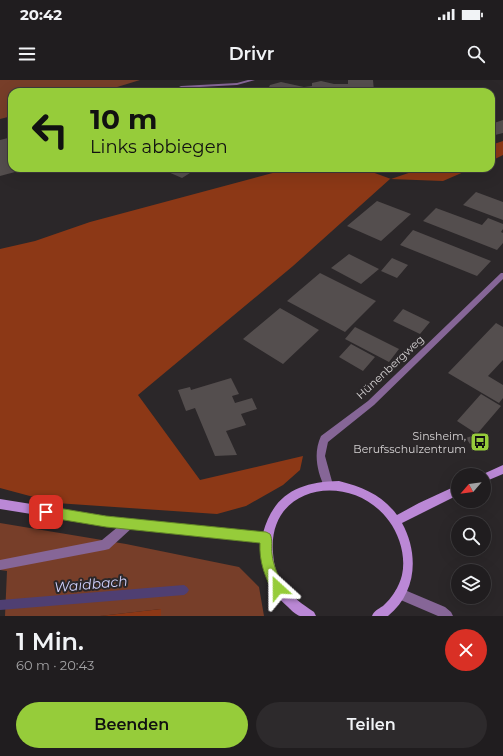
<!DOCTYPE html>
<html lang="de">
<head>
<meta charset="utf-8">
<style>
	body { margin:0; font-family:Montserrat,sans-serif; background:#2d2a2c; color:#f1f3f6; height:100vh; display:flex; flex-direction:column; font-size:15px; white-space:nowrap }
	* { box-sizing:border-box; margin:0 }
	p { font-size:13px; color:#a2a2a4 }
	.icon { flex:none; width:22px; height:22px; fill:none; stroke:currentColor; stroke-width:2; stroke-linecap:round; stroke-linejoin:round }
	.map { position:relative; height:536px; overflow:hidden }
	.panel { display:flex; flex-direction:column; background:#201d1f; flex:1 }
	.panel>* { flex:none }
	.banner { position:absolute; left:8px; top:8px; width:487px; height:84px; border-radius:12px; box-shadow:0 4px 16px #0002,0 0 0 1px #3d3b3d; background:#96cc3a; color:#111; overflow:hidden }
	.needle { width:26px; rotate:242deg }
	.fabs { position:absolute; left:451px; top:388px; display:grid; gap:8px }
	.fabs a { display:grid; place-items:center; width:40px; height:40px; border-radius:50%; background:#201d1f; box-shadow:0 4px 16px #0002,0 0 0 1px #3d3b3d; font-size:20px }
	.pin { position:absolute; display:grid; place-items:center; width:34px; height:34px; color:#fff; margin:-17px; border-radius:8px; box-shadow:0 2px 6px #0006 }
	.me { position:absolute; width:44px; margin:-22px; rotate:336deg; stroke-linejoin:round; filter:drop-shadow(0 0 3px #0008) }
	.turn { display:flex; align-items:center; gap:14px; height:84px; padding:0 16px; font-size:18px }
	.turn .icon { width:52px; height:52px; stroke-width:2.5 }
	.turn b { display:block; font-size:28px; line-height:34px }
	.round { display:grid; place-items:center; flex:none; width:42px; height:42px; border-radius:21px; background:#2d2a2c }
	.headline { display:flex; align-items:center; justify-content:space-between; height:68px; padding:0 16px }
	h1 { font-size:24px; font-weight:600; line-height:30px }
	.action { display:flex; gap:8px; margin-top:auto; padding:8px 16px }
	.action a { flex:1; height:46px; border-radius:24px; background:#96cc3a; color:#111; font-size:16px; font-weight:600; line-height:46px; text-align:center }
	.action a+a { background:#2d2a2c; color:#f1f3f6 }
	.status { display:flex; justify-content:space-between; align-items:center; height:28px; padding:0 20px; background:#201d1f; direction:ltr }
	.status svg { height:11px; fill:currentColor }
	header { display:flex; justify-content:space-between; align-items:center; height:52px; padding:0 16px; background:#201d1f; font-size:18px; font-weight:600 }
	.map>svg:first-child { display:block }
	.green { fill:#773e29 }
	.forest { fill:#8c3816 }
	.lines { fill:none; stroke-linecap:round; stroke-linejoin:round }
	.stream { fill:#4f3f72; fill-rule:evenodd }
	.building { fill:#544e4e }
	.service { fill:#866697; fill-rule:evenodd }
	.minor { fill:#866697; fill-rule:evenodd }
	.secondary { fill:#bb88d6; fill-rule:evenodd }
	.route { fill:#96cc3a; stroke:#628526 }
	.labels { text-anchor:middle; stroke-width:4; stroke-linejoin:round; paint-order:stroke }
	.street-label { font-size:11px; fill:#d5d2d3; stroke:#2b2729 }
	.poi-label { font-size:11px; fill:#d5d2d3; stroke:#2b2729; text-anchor:end }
	.near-water-label { font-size:14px; font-style:italic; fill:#cfd0fc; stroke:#2b2729 }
</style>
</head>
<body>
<div class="status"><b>20:42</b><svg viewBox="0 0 49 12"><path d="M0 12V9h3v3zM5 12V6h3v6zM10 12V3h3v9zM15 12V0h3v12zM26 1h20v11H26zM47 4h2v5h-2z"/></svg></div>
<header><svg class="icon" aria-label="menu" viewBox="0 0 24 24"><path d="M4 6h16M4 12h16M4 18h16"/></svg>Drivr<svg class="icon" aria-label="search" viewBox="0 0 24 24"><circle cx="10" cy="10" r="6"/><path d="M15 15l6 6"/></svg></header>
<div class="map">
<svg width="503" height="536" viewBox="0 0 503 536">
	<rect width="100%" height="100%" fill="#2b2729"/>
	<path class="green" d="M0,0H140L101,12H12V36L0,39Z
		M0,443L126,464L239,487L259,507L264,536H161V529L100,536H5L7,491L0,490Z"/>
	<path class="forest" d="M503,61V75L491,81V65Z
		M291,88H361L391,99L423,88H473L443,101L390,99L293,186L138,315L200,400L303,376L300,390L283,405L246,426L217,434L56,423L0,408V169L35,161L90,142Z
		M161,529V536H100Z"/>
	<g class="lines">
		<path class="stream" d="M184,505L187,507L189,510L187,513L184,515L0,530V520Z"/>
	</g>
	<path class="building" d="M348,0H373L374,11L347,9L346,10L330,12L325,11L272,12L267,11L270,5L281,2L304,7L312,6V3L321,1L334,4H348Z
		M503,40V53L491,56V44Z
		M8,58L12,63V88H30L0,96V60Z
		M159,88H198L182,98Z
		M476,112L503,122V140L463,125Z
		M377,121L411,134L381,161L347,146Z
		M436,128L482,145L488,138L503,144V149L501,152L503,153V163L497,170L423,141Z
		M413,150L491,181L477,196L400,165Z
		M349,174L379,189L361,204L331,188Z
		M392,178L408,185L397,198L381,191Z
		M320,193L376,221L345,252L287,221Z
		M280,228L319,250L283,284L243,259Z
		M403,229L430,242L420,254L393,241Z
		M496,243L503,247V280L488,296L503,305V318L499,323L448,293Z
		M355,247L399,269L389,282L345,259Z
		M351,264L375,277L363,291L339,277Z
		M231,298L239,314L232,316L235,323L252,318L257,329L241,334L246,345L226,351L237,375L215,376L195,328L186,331L178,310L190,307L191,310Z
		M481,314L501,326L477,354L457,341Z
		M481,353L485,358L470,364L466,358Z"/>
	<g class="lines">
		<path class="service" d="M248,0H255L237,5L181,8L179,7L181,6L237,3Z
			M129,439L133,441L134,444L133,447L109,469L105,470L0,490V480L102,460L125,441Z"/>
		<path class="minor" d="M501,193H503V199L374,325L328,362L325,376L333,405L331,408L328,409L325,408C317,392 313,373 321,356L368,321Z
			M400,508L445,527L451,532L453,536H438L396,518L394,514L396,510Z"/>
		<path class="secondary" d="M503,385V394L484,402V395H481Z
			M339,401C363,407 382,415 397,435L419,423L458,405V415L402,443C419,474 417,512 388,536H372C374,531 378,529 383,526C392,518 399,507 402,495C406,477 400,456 389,441C353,391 267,403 273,473C275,503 290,516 314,532L316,536C311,536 305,536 300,536C296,535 291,530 288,527C267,509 263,489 261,463L106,446L0,429V419L106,436L263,453C274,413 300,402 339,401Z"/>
	</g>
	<path class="route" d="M46,426L106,436L266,452L270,454C273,460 271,467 272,474C273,486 279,497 284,508L282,513L278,514L273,513C265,496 259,482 260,463L106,447L46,437L41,435L40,432L41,428Z"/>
	<defs>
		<g id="bus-square" transform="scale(1)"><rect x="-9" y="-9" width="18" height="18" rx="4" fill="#96cc3a" stroke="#2b2729"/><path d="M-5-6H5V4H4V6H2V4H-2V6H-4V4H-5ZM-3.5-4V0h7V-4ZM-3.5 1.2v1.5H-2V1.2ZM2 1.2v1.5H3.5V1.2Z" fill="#111"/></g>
	</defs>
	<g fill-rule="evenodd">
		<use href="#bus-square" x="480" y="362"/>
	</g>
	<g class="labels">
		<g class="street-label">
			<text transform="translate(390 287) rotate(-43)" y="4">Hünenbergweg</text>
		</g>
		<g class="poi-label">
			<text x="466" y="360">Sinsheim,<tspan x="466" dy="13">Berufsschulzentrum</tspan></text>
		</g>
		<g class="near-water-label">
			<text transform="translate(91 504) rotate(-5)" y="5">Waidbach</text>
		</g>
	</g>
</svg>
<div class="fabs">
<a><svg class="needle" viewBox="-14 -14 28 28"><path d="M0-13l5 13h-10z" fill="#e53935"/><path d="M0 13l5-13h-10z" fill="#a2a2a4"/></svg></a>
<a><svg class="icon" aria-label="search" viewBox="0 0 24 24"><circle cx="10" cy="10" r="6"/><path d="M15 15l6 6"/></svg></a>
<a><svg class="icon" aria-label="layers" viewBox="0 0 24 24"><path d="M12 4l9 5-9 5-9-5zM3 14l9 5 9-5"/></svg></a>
</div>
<div class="pin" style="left:46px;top:432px;background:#d93025"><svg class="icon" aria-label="arrive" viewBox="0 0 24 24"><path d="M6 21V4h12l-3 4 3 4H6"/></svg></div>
<svg class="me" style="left:278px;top:508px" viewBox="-20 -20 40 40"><path d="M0-17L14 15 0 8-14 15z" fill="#96cc3a" stroke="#fff" stroke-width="4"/></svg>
<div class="banner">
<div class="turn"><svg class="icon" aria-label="left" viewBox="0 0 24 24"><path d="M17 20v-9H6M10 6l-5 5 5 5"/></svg><div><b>10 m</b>Links abbiegen</div></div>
</div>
</div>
<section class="panel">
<div class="headline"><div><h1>1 Min.</h1><p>60 m · 20:43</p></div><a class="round" style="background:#d93025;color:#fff"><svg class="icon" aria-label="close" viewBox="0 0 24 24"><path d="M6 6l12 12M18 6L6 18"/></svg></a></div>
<div class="action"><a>Beenden</a><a>Teilen</a></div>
</section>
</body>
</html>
